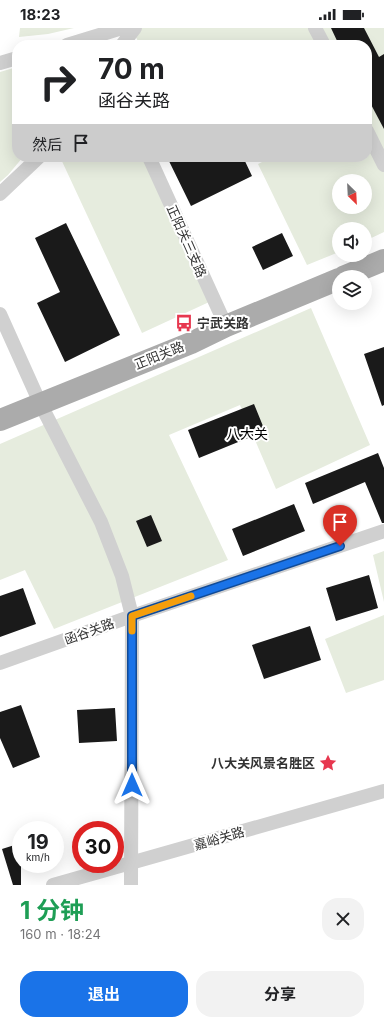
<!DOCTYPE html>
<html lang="zh">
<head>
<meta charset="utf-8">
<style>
	body { margin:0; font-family:Inter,"Noto Sans SC",sans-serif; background:#f2f2f2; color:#202124; height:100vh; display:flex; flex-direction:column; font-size:15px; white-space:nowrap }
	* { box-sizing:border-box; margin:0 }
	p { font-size:13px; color:#757577 }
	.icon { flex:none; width:22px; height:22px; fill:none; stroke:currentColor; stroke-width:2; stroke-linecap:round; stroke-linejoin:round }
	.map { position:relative; height:857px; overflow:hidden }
	.panel { display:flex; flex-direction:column; background:#fff; flex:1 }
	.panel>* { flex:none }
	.banner { position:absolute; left:12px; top:12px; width:360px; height:122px; border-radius:16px; box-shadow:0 4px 16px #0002; background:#fff; color:#202124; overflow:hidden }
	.needle { width:26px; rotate:156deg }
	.buttons { position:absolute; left:332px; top:146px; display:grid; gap:8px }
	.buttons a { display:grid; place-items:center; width:40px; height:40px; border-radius:50%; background:#fff; box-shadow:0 4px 16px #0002; font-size:20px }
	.speed { position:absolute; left:12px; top:793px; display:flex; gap:8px; font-size:20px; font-weight:700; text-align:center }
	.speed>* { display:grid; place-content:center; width:52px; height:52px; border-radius:50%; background:#fff; box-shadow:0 4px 16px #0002; line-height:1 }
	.speed small { font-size:10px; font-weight:400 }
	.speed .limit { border:6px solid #d22; background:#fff; color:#111 }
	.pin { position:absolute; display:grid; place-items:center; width:34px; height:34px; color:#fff; margin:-41px -17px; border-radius:50% 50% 50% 0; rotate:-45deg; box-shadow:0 0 4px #0007 }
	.pin .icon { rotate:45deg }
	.me { position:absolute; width:44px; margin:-22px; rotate:0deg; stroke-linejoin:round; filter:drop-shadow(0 0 3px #0008) }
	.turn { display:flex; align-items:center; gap:14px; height:84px; padding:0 20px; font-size:18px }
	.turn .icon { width:52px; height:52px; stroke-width:2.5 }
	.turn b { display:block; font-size:28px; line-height:34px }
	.then { display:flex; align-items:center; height:38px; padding:0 20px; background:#0003; gap:8px; font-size:15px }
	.round { display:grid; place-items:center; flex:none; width:42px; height:42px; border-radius:16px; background:#f2f2f2 }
	.overview { display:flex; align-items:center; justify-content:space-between; height:68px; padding:0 20px }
	h1 { font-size:24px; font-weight:700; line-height:30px; color:#1e9e55 }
	.cta { display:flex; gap:8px; margin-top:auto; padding:8px 20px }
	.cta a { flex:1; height:46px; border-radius:16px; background:#1a73e8; color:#fff; font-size:16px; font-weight:700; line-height:46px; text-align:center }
	.cta a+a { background:#f2f2f2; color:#202124 }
	.status { display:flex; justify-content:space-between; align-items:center; height:28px; padding:0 20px; background:#fff; direction:ltr }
	.status svg { height:11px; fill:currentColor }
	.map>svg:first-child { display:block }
	.green { fill:#e6ecde; fill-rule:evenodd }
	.building { fill:#1a1a1a }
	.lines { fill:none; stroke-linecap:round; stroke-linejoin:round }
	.street { stroke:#d0d0d0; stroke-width:14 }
	.primary { stroke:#ababab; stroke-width:22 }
	.route-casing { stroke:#114b97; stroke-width:10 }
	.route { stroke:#1a73e8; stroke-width:7 }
	.slow { stroke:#f59e0b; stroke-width:7 }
	.labels { text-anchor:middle; stroke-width:4; stroke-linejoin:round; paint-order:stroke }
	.street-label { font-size:13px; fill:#333; stroke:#fff }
	.poi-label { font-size:13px; font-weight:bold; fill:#333; stroke:#fff; text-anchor:start }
	.neighbourhood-label { font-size:14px; fill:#000; stroke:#fff }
</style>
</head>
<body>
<div class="status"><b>18:23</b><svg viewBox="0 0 49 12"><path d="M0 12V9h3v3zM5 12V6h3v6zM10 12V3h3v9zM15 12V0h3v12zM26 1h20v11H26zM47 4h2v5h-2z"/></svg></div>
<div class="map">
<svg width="384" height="857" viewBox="0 0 384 857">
	<rect width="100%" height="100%" fill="#fff"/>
	<path class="green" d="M20,0H74L48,6L19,9Z
		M131,0H384V204L365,213V201H339V224L307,237L258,136L272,129H367V17H140ZM339,153H365V179H339Z
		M17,39V129H23L8,147L0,154V44Z
		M60,129H152L220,269L142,305Z
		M311,280L370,417L276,461L240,377L169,407L228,532L54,601L25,542L0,552V416Z
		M384,523V574L373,527Z
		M384,587V652L346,665L325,611Z"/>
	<path class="building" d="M331,0H364L379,29L384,26V101L367,69V17H339Z
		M167,129H243L252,148L191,178Z
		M66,195L120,307L65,334L37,275L60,264L35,210Z
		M282,205L293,228L263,242L252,219Z
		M384,319V377L382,378L364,326Z
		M254,376L265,403L199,430L188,402Z
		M378,425L384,440V495H382L365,454L313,476L305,455Z
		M294,476L305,503L243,528L232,501Z
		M151,487L162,513L147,519L136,493Z
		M369,547L378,580L336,593L326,560Z
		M23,560L36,596L0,609V568Z
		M310,598L321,632L264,651L252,617Z
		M21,677L40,729L13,740L0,710V684Z
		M115,680L117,713L79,715L77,682Z
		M21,815V857H13L2,821Z"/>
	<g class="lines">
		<path class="street" d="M315,0L324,17
			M67,17L122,0
			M122,17L135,0
			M0,35L17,30
			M367,103L384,137
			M149,129L226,298
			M0,166L39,129
			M0,286L40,375L101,494L122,548L132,588L131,857
			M0,635L132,588L384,503
			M53,857L384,763"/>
		<path class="primary" d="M343,249L384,232
			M0,392L191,315L226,298L339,251"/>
	</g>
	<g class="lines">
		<g class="route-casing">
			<path id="route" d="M132,757V588L340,518"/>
		</g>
		<use href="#route" class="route"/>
		<path class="slow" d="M132,603V588L191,568"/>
	</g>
	<defs>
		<g id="bus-bare" transform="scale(1.38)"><path d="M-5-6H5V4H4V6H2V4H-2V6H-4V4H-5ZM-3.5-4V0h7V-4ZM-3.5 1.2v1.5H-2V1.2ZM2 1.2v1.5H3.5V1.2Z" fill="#e7374f" stroke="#fff" stroke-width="2.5" paint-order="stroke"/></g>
		<g id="sight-bare" transform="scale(1.38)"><path d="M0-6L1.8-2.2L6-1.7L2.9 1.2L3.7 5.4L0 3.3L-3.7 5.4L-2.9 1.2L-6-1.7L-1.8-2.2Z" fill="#e7374f" stroke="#fff" stroke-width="2.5" paint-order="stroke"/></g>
	</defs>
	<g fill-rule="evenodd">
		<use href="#bus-bare" x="184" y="295"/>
		<use href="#sight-bare" x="328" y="735"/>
	</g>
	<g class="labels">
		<g class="street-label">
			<text transform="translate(187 213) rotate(66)" y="5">正阳关三支路</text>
			<text transform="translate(159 327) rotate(-22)" y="5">正阳关路</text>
			<text transform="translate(89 603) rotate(-20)" y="5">函谷关路</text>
			<text transform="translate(219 810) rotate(-16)" y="5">嘉峪关路</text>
		</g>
		<g class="poi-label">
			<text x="197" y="300">宁武关路</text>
			<text x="315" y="740" text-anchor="end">八大关风景名胜区</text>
		</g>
		<g class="neighbourhood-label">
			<text x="247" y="411">八大关</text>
		</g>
	</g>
</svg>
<div class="buttons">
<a><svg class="needle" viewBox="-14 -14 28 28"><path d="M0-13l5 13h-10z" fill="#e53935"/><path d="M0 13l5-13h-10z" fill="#757577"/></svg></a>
<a><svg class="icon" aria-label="sound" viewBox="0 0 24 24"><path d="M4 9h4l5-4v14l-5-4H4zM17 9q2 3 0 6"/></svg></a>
<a><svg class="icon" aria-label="layers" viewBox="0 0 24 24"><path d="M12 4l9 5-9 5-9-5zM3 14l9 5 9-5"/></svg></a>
</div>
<div class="speed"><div>19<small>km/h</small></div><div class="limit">30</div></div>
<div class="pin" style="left:340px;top:518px;background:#d93025"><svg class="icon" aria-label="arrive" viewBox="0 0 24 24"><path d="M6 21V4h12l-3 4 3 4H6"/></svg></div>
<svg class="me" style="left:132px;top:757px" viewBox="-20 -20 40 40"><path d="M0-17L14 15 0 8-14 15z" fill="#1a73e8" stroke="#fff" stroke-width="4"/></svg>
<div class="banner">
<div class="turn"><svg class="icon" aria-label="right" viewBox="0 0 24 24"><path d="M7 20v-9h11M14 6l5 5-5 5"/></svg><div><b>70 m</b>函谷关路</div></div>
<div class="then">然后<svg class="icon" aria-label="arrive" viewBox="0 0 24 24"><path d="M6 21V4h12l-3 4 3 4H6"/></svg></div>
</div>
</div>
<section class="panel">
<div class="overview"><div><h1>1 分钟</h1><p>160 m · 18:24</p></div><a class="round"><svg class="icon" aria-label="close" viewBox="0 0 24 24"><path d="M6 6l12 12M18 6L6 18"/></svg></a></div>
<div class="cta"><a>退出</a><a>分享</a></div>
</section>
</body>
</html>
